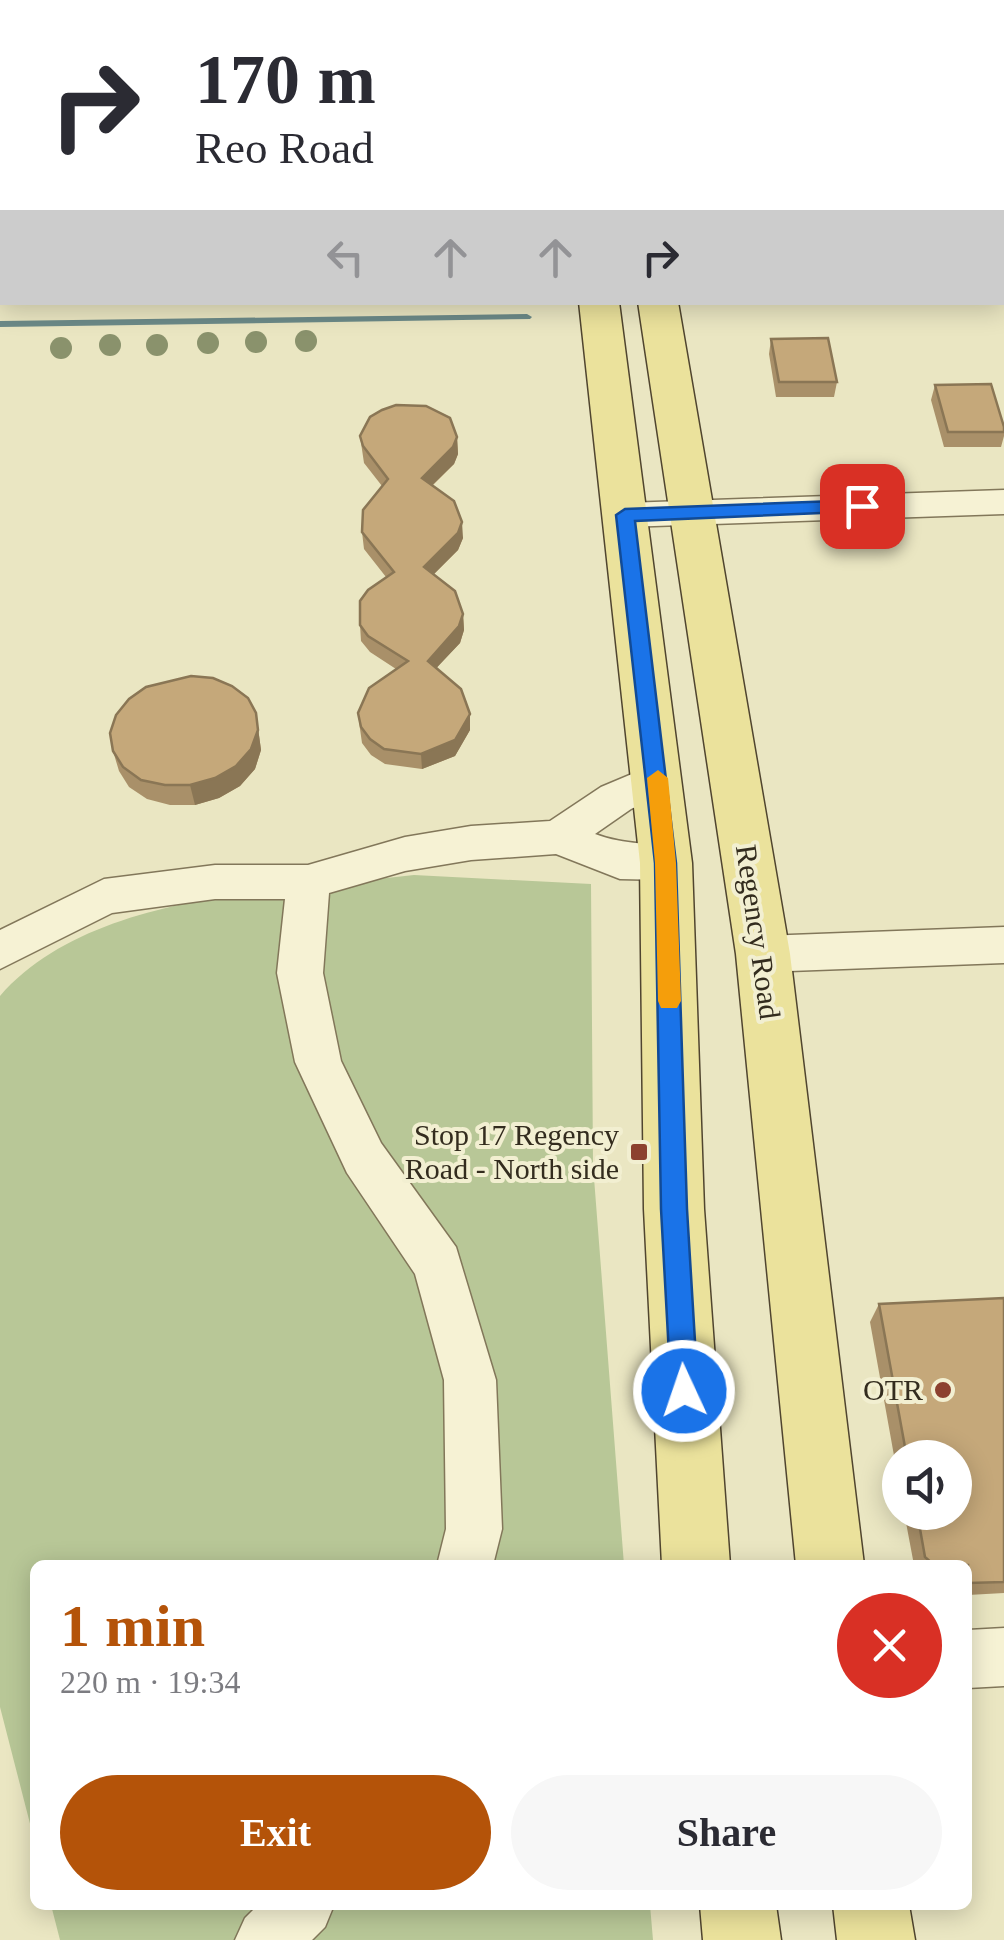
<!DOCTYPE html>
<html lang="en">
<head>
<meta charset="utf-8">
<style>
	body { margin:0; font-family:"Times New Roman",serif; background:#f7f7f7; color:#2b2b33; height:100vh; display:flex; flex-direction:column; font-size:38px; white-space:nowrap }
	* { box-sizing:border-box; margin:0 }
	p { font-size:32px; color:#7c7c81 }
	.icon { flex:none; width:55px; height:55px; fill:none; stroke:currentColor; stroke-width:2; stroke-linecap:round; stroke-linejoin:round }
	.map { position:relative; flex:1; overflow:hidden }
	.details { position:absolute; left:30px; top:1560px; width:942px; height:350px; display:flex; flex-direction:column; background:#fff; border-radius:15px; box-shadow:0 5px 25px #0003 }
	.details>* { flex:none }
	.guide { position:absolute; left:0px; top:0px; width:1005px; height:305px; box-shadow:0 5px 25px #0003; background:#fff; color:#2b2b33; overflow:hidden }
	.buttons { position:absolute; left:882px; top:1440px; display:grid; gap:20px }
	.buttons a { display:grid; place-items:center; width:90px; height:90px; border-radius:50%; background:#fff; box-shadow:0 5px 25px #0003; font-size:50px }
	.pin { position:absolute; display:grid; place-items:center; width:85px; height:85px; color:#fff; margin:-42px; border-radius:20px; box-shadow:0 5px 15px #0006 }
	.me { position:absolute; width:110px; margin:-55px; rotate:357deg; stroke-linejoin:round; filter:drop-shadow(0 0 8px #0008) }
	.turn { display:flex; align-items:center; gap:35px; height:210px; padding:0 30px; font-size:45px }
	.turn .icon { width:130px; height:130px; stroke-width:2.5 }
	.turn b { display:block; font-size:70px; line-height:85px }
	.lanes { display:flex; align-items:center; height:95px; padding:0 30px; background:#0003; justify-content:center; gap:50px; direction:ltr }
	.lanes .off { opacity:.35 }
	.round { display:grid; place-items:center; flex:none; width:105px; height:105px; border-radius:52px; background:#f7f7f7 }
	.overview { display:flex; align-items:center; justify-content:space-between; height:170px; padding:0 30px }
	h1 { font-size:60px; font-weight:600; line-height:75px; color:#b45309 }
	.button { display:flex; gap:20px; margin-top:auto; padding:20px 30px }
	.button a { flex:1; height:115px; border-radius:60px; background:#b45309; color:#fff; font-size:40px; font-weight:600; line-height:115px; text-align:center }
	.button a+a { background:#f7f7f7; color:#2b2b33 }
	.map>svg:first-child { display:block }
	.green { fill:#b8c797 }
	.lines { fill:none; stroke-linecap:round; stroke-linejoin:round }
	.stream { fill:#6c8a88; fill-rule:evenodd }
	.minor-casing { stroke:#82775a; stroke-width:3 }
	.major-casing { stroke:#50452f; stroke-width:3 }
	.minor { fill:#f6f2d4; fill-rule:evenodd }
	.major { fill:#ebe29c; fill-rule:evenodd }
	.tree { fill:#8a926c }
	.wall { fill:#a99069 }
	.shaded-wall { fill:#8a7655 }
	.building { fill:#c5a87a; stroke:#8a7655; stroke-width:2.5 }
	.route { fill:#1a73e8; stroke:#114b97; stroke-width:2.5 }
	.slow { fill:#f59e0b }
	.poi-dot { fill:#8c412f; stroke:#f2efd1; stroke-width:4 }
	.labels { text-anchor:middle; stroke-width:8; stroke-linejoin:round; paint-order:stroke }
	.street-label { font-size:30px; fill:#332c1e; stroke:#f2efd1 }
	.poi-label { font-size:30px; fill:#332c1e; stroke:#f2efd1; text-anchor:end }
</style>
</head>
<body>
<div class="map">
<svg width="1004" height="1940" viewBox="0 0 1004 1940">
	<rect width="100%" height="100%" fill="#eae6c2"/>
	<path class="green" d="M414,875L591,884L593,1165L624,1565H35V1843L0,1707V996C92,891 284,891 414,875Z
		M51,1905H650L653,1940H60Z"/>
	<g class="lines">
		<path class="stream" d="M527,314L532,317L530,319L0,327V321Z"/>
		<g class="minor-casing">
			<path id="minor" d="M901,0H927L928,2H902Z
				M1002,95H1004V113H1002Z
				M1002,185H1004V203H1002Z
				M0,259L2,260V279H0Z
				M1004,490V514L625,527L612,524L607,515L612,506L625,503Z
				M658,763L673,768L679,779L673,790L631,809L595,834C626,846 652,841 681,851L687,863L681,875L666,880L620,879L556,854L471,860L405,871L329,893L323,973L341,1061L381,1143L456,1247L496,1380L502,1529L493,1565H437L446,1529L444,1380L415,1274L347,1173L295,1062L277,973L285,899H215L112,913L0,969V930L104,879L215,865H308L405,837L471,826L550,821L601,787Z
				M1004,927V963L763,972L747,967L741,954L747,941L763,936Z
				M1004,1628V1686L968,1688V1630Z
				M258,1905H334L325,1927L312,1940H235L245,1918Z"/>
		</g>
		<g class="major-casing">
			<path id="major" d="M552,0H584V2H552Z
				M592,0H624V2H592Z
				M579,302H619L692,863L704,1209L730,1565H662L644,1209L640,863Z
				M638,302H678L790,954L864,1565H796L736,954Z
				M700,1905H776L781,1940H703Z
				M833,1905H909L915,1940H837Z"/>
		</g>
		<use href="#minor" class="minor"/>
		<use href="#major" class="major"/>
	</g>
	<g class="tree">
		<circle cx="306" cy="341" r="11"/>
		<circle cx="256" cy="342" r="11"/>
		<circle cx="208" cy="343" r="11"/>
		<circle cx="110" cy="345" r="11"/>
		<circle cx="157" cy="345" r="11"/>
		<circle cx="61" cy="348" r="11"/>
	</g>
	<path class="wall" d="M2,0H304L305,2H2V97H0V6Z
		M638,0H736L737,2H681V0Z
		M771,339L837,382L834,397H776L769,354Z
		M935,385L1004,427V436L1001,447H944L931,400Z
		M360,436L457,437L458,454L454,464L433,485L463,538L458,550L434,574L463,614L464,630L460,643L436,668L470,714V730L455,756L422,769L385,764L371,755L362,743L360,729L358,713L396,669L370,652L361,641L360,625L386,577L364,549L362,532L382,486L364,463Z
		M256,713L261,750L255,769L240,786L219,798L195,805H170L147,799L129,787L119,771L113,751Z
		M1004,1298V1593L968,1595V1565H914L904,1512H955V1458H900V1489L870,1322L879,1304Z"/>
	<path class="shaded-wall" d="M457,437L458,454L454,464L423,494L422,478Z
		M462,522L463,538L458,550L425,583L424,567Z
		M463,614L464,630L460,643L428,677V661Z
		M256,713L261,750L255,769L240,786L219,798L195,805L190,785Z
		M470,714V730L455,756L422,769L421,754Z"/>
	<path class="building" d="M2,0H303V2H2V71H0V6Z
		M685,0H736L737,2H686Z
		M828,338L837,382H779L771,339Z
		M991,384L1004,427V432H948L935,385Z
		M396,405L426,406L450,418L457,437L453,447L422,478L454,501L462,522L458,533L424,567L455,591L463,614L459,626L428,661L461,689L470,714L455,740L421,754L384,749L370,739L361,727L358,713L369,688L408,661L368,636L360,625V601L368,590L394,572L362,532L363,510L388,479L363,446L360,436L370,417L382,410Z
		M191,676L213,678L232,686L248,698L256,713L258,730L251,749L236,766L215,778L190,785H165L141,780L123,767L113,751L110,733L116,715L129,699L146,687Z
		M1004,1298V1582L968,1583V1565H934L925,1557L917,1512H955V1458H907L879,1304Z"/>
	<path class="route" d="M862,500L868,502V511L635,521L676,863L687,1209L698,1391L694,1400L684,1404L675,1400L671,1391L661,1209L655,863L616,515L625,509Z"/>
	<path class="slow" d="M658,770L668,778L676,863L681,1001L677,1008H661L658,1001L655,863L647,778Z"/>
	<g class="poi-dot">
		<rect x="629" y="1142" width="20" height="20" rx="5"/>
		<circle cx="943" cy="1390" r="10"/>
	</g>
	<g class="labels">
		<g class="street-label">
			<text transform="translate(758 932) rotate(82)" y="10">Regency Road</text>
		</g>
		<g class="poi-label">
			<text x="619" y="1145">Stop 17 Regency<tspan x="619" dy="34">Road - North side</tspan></text>
			<text x="923" y="1400">OTR</text>
		</g>
	</g>
</svg>
<div class="buttons">
<a><svg class="icon" aria-label="sound" viewBox="0 0 24 24"><path d="M4 9h4l5-4v14l-5-4H4zM17 9q2 3 0 6"/></svg></a>
</div>
<div class="pin" style="left:862px;top:506px;background:#d93025"><svg class="icon" aria-label="arrive" viewBox="0 0 24 24"><path d="M6 21V4h12l-3 4 3 4H6"/></svg></div>
<svg class="me" style="left:684px;top:1391px" viewBox="-20 -20 40 40"><circle r="17" fill="#1a73e8" stroke="#fff" stroke-width="3"/><path d="M0-11L8 9 0 5-8 9z" fill="#fff"/></svg>
<div class="guide">
<div class="turn"><svg class="icon" aria-label="right" viewBox="0 0 24 24"><path d="M7 20v-9h11M14 6l5 5-5 5"/></svg><div><b>170 m</b>Reo Road</div></div>
<div class="lanes"><svg class="icon off" aria-label="left" viewBox="0 0 24 24"><path d="M17 20v-9H6M10 6l-5 5 5 5"/></svg><svg class="icon off" aria-label="ahead" viewBox="0 0 24 24"><path d="M12 20V5M6 11l6-6 6 6"/></svg><svg class="icon off" aria-label="ahead" viewBox="0 0 24 24"><path d="M12 20V5M6 11l6-6 6 6"/></svg><svg class="icon" aria-label="right" viewBox="0 0 24 24"><path d="M7 20v-9h11M14 6l5 5-5 5"/></svg></div>
</div>
<section class="details">
<div class="overview"><div><h1>1 min</h1><p>220 m · 19:34</p></div><a class="round" style="background:#d93025;color:#fff"><svg class="icon" aria-label="close" viewBox="0 0 24 24"><path d="M6 6l12 12M18 6L6 18"/></svg></a></div>
<div class="button"><a>Exit</a><a>Share</a></div>
</section>
</div>
</body>
</html>
